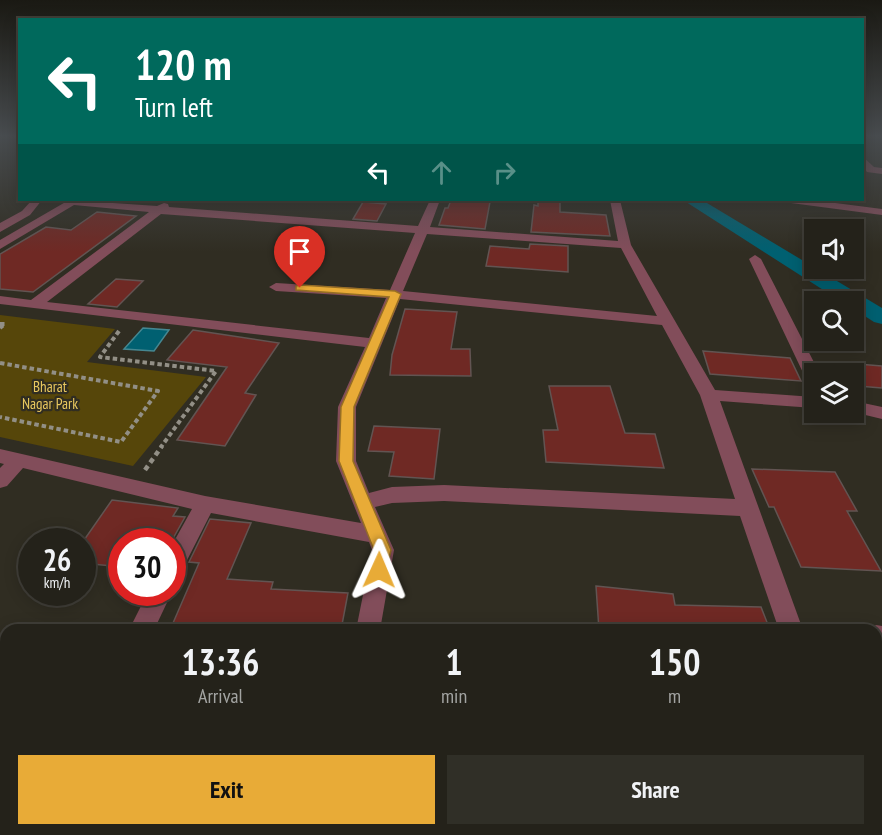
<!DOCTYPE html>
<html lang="en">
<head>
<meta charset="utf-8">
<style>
	body { margin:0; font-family:"PT Sans Narrow",sans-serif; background:#302f27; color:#f1f3f6; height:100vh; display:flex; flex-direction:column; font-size:22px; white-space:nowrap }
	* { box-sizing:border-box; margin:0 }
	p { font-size:20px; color:#a3a4a2 }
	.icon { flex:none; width:33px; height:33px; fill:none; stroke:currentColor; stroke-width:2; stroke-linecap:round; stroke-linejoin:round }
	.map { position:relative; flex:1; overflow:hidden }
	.panel { position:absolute; left:0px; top:624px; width:882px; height:212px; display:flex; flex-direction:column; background:#24221a; border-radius:18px 18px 0 0; box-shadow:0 3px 15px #0003,0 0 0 2px #413f39 }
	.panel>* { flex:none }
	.hud { position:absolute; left:18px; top:18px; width:846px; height:183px; border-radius:0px; box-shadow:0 3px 15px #0003,0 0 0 2px #413f39; background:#00695c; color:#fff; overflow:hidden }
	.fabs { position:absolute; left:804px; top:219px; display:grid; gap:12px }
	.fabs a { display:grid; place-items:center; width:60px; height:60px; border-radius:0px; background:#24221a; box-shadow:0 3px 15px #0003,0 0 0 2px #413f39; font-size:30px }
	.speed { position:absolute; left:18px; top:528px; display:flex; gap:12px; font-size:30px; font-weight:700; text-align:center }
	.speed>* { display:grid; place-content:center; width:78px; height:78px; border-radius:50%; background:#24221a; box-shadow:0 3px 15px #0003,0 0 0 2px #413f39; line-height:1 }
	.speed small { font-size:15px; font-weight:400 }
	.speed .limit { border:9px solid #d22; background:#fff; color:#111 }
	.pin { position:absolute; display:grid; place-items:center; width:51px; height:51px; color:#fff; margin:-62px -26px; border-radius:50% 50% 50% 0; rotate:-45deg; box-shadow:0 0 6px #0007 }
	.pin .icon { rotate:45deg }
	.me { position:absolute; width:66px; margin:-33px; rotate:1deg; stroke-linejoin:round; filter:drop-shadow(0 0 4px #0008) }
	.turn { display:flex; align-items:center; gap:21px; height:126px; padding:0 18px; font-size:27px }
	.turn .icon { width:78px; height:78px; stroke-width:2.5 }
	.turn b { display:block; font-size:42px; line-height:51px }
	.lanes { display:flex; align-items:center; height:57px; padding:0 18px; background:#0003; justify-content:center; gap:30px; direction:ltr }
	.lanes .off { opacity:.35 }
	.eta { display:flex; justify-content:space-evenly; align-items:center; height:102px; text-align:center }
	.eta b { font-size:36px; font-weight:600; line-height:42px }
	.button { display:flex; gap:12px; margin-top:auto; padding:12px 18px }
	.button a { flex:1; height:69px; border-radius:0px; background:#e8ab37; color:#111; font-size:24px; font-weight:600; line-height:69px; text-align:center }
	.button a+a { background:#302f27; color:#f1f3f6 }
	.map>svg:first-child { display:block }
	.green { fill:#56460a }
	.water { fill:#006071; stroke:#458791; stroke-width:1.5 }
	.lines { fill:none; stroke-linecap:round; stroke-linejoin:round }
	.canal { fill:#006071; fill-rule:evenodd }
	.building { fill:#6f2924; stroke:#625452; stroke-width:1.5 }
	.path-far1 { stroke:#928f86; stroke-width:4; stroke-dasharray:4.5 3; stroke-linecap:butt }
	.path { stroke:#928f86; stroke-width:4.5; stroke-dasharray:5 4; stroke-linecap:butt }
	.street { fill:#824d5a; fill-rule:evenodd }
	.route { fill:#e8ab37; stroke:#976f24; stroke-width:1.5 }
	.labels { text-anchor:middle; stroke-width:4.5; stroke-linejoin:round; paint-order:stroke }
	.park-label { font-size:15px; fill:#e9c85e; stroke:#302d22 }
</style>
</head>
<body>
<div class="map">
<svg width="882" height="835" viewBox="0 0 882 835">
	<rect width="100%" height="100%" fill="#302d22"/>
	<path class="green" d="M0,315L115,329L87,362L206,377L133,466L0,437Z"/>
	<path class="water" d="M143,328L169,330L154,351L124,349Z"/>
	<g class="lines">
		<path class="canal" d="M683,200H702L882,308V324L874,322L854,309V302H842Z"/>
	</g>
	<path class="building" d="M451,200L490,202L485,229L439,225L445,208H448Z
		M538,200H560V212L606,215L610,236L531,232L534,205L538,206Z
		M363,202L386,204L377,221L353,219Z
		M97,212L136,216L33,292L0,289V254L46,227L71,230Z
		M530,244L568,246V272L486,266L490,246L529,249Z
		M116,279L143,281L117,307L88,304Z
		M405,309L457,312L451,349H470L471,376L390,375L392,355Z
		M193,330L279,343L245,393L256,395L225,446L177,440L227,367L167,360Z
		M703,351L790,358L801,381L710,374Z
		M845,363L882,366V388L858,386Z
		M549,386H610L625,433L655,434L664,468L546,462L543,430H558Z
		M374,426L440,429L434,479L389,476L394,452L368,451Z
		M752,469L835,472L857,511H847L881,571L801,567L774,507H769Z
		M112,500L178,508L173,516L185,517L171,542H122V567L82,563V543Z
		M210,519L251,523L227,579L273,582L271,589L348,593L341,630H170L199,563L189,562Z
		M596,586L673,594L675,605L761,607L770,630H599Z"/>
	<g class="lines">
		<path class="path-far1" d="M0,324H5L0,328
			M119,331L100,357L216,371L161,447
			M0,363L158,391L121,442L0,417"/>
		<path class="path" d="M145,470L162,446"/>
		<path class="street" d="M13,135H20V140Z
			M862,156L874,167L882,168V174L867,172L862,166Z
			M32,200H42L30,215L0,232V223L22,211Z
			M69,200L157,206L164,203L168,204L169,207L418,226L430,200H440L430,227L618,241L610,200H620L631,245L715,390L814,397V408L720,401L803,630H779L740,516L444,501L392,503L375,507L394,550L380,630H356L372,550L369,542L211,513L180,574L172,576V545L192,509L23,468L7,486L0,488V468L4,464L0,463V449L205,496L361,523L336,461L338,407L365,347L0,304V296L31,300L149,212L74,205L0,249V240ZM161,214L415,233L390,290L276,283L269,287L276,291L386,298L369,338L47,302ZM427,234L621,248L657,316L403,291ZM400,299L662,325L700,395L735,499L444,485L392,487L369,493L356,461V407Z
			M786,200H812L882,209V215L791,203Z
			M755,255L761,259L820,374H814V384L808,383L806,379L749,259Z
			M854,401L882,407V419L853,412Z
			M148,592H172L154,630H129Z
			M876,625L882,626V650L876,649V630H867Z
			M876,828L879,835H847L845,830Z
			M22,830H55L53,835H20Z
			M315,830H347L346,835H314Z"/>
	</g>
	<linearGradient id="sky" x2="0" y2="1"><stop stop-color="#1a1913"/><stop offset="0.54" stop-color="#484c4f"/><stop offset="1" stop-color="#484c4f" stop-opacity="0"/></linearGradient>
	<rect width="882" height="252" fill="url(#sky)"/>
	<path class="route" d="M300,285L395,291L401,294L354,407L353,461L391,550L385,575L379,577L373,575L370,570L374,550L339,461L341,407L389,297L296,290V286Z"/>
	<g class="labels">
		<g class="park-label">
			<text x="50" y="392">Bharat<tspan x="50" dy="17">Nagar Park</tspan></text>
		</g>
	</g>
</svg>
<div class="fabs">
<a><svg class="icon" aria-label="sound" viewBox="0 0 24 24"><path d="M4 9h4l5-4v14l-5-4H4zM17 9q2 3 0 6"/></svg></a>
<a><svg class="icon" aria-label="search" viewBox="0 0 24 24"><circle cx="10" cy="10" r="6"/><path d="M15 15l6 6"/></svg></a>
<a><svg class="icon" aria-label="layers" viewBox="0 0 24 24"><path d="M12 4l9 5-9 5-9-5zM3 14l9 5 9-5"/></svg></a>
</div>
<div class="speed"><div>26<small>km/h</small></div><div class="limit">30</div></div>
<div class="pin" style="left:300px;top:288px;background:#d93025"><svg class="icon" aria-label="arrive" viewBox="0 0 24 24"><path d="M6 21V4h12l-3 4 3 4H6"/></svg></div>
<svg class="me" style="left:379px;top:570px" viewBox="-20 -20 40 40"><path d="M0-17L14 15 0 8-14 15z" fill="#e8ab37" stroke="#fff" stroke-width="4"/></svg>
<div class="hud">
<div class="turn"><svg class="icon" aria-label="left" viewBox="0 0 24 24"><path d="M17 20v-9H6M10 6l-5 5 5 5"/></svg><div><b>120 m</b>Turn left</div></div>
<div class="lanes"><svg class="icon" aria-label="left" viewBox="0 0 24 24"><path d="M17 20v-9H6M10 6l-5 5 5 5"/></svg><svg class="icon off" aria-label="ahead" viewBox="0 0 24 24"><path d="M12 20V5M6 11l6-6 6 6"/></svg><svg class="icon off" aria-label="right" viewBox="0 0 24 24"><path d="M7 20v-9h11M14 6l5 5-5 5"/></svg></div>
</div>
<section class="panel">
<div class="eta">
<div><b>13:36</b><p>Arrival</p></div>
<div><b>1</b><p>min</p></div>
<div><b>150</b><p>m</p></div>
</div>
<div class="button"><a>Exit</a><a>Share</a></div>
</section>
</div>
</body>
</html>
